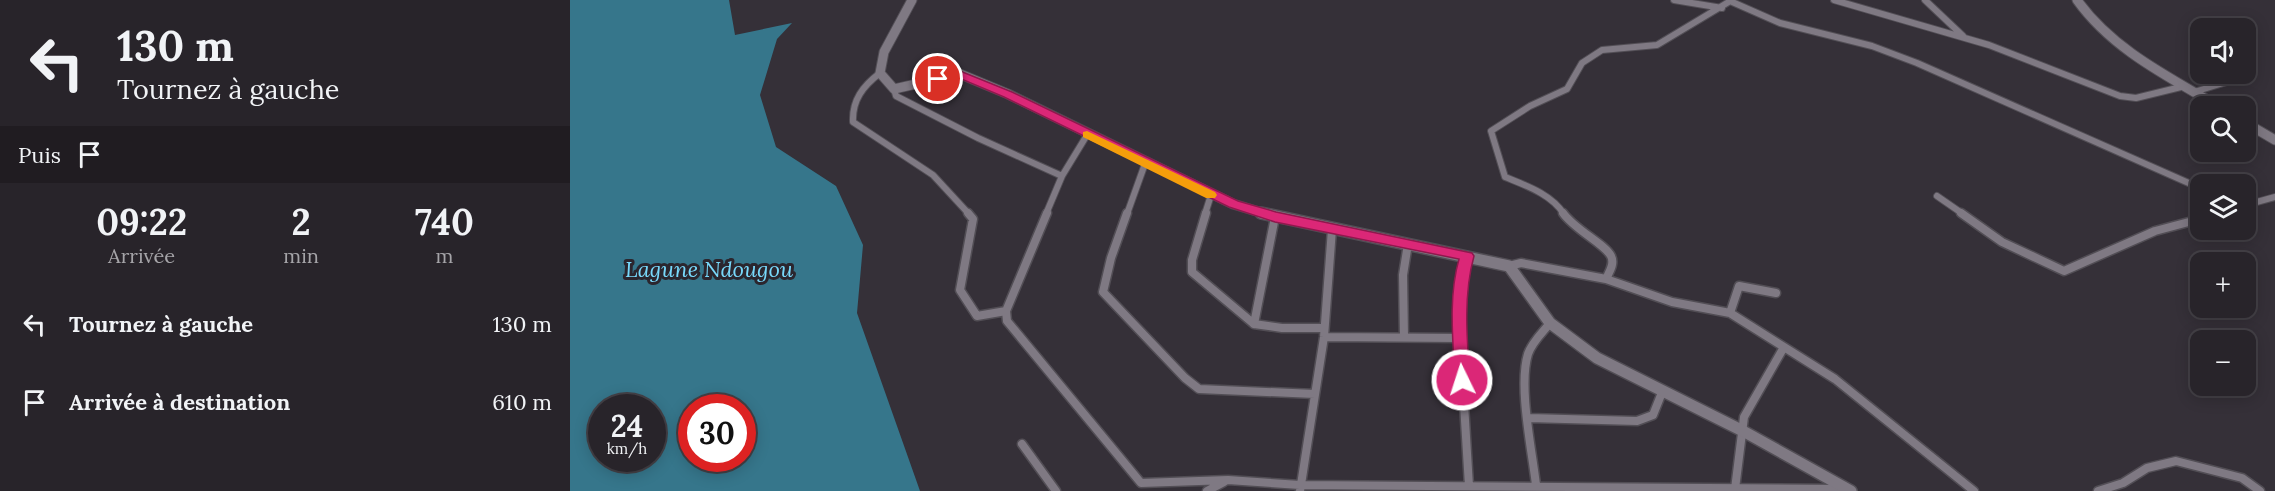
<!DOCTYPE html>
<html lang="fr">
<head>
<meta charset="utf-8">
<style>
	body { margin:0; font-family:Lora,serif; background:#302c32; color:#f1f3f6; height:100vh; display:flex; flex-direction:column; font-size:22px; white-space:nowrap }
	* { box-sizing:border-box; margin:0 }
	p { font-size:20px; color:#a5a4a8 }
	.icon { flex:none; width:33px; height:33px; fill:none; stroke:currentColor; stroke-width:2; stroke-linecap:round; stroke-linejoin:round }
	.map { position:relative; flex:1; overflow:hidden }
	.details { display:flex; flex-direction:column; background:#28242a; width:570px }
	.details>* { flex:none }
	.top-card { background:#28242a; color:#f1f3f6; overflow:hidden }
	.buttons { position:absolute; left:1620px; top:18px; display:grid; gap:12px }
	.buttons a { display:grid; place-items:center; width:66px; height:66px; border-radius:12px; background:#28242a; box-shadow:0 3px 15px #0003,0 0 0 2px #444147; font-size:30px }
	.speed { position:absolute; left:18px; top:394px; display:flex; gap:12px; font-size:30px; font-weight:700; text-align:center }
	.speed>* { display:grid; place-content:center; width:78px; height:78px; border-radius:50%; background:#28242a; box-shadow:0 3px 15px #0003,0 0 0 2px #444147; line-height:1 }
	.speed small { font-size:15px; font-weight:400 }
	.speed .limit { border:9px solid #d22; background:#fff; color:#111 }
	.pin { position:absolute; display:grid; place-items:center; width:51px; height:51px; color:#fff; margin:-26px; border:3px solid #fff; border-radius:50%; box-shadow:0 2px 6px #0007 }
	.me { position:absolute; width:66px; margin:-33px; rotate:356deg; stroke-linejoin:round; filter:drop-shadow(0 0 4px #0008) }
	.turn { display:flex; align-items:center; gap:21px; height:126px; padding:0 18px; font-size:27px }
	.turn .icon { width:78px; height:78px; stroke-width:2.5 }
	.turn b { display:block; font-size:42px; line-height:51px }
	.then { display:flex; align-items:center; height:57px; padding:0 18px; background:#0003; gap:12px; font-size:22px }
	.eta { display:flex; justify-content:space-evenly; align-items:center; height:102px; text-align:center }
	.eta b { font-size:36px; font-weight:800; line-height:42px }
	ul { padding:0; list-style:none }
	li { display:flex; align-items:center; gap:18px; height:78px; padding:0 18px }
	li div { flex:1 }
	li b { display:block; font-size:22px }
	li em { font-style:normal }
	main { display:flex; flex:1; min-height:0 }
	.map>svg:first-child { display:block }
	.water { fill:#36768b; fill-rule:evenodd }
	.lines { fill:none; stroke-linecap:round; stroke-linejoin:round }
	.street-far1-casing { stroke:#524e55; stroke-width:8 }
	.street-casing { stroke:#524e55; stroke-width:11 }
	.secondary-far1-casing { stroke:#524e55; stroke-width:11 }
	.secondary-casing { stroke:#524e55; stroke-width:14 }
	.street-far1 { stroke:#7f7983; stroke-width:6 }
	.street { stroke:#7f7983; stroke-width:8 }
	.secondary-far1 { stroke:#7f7983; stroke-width:9 }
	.secondary { stroke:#7f7983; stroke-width:11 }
	.route { fill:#db2777; stroke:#8e194d; stroke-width:1.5 }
	.slow { fill:#f59e0b }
	.labels { text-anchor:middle; stroke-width:6; stroke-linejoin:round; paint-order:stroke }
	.water-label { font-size:22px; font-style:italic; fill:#78d9fb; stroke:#2b262e }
</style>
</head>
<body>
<main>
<section class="details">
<div class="top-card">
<div class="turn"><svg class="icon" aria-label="left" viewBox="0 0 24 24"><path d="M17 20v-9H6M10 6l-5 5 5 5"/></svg><div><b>130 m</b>Tournez à gauche</div></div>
<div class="then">Puis<svg class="icon" aria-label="arrive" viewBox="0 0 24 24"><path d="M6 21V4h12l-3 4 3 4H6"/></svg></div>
</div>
<div class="eta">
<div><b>09:22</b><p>Arrivée</p></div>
<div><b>2</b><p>min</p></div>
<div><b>740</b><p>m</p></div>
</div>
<ul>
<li><svg class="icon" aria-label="left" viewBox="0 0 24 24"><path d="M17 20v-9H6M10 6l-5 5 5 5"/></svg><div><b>Tournez à gauche</b></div><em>130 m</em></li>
<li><svg class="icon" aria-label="arrive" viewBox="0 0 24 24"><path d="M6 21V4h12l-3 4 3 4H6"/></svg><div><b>Arrivée à destination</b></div><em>610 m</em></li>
</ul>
</section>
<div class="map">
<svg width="1705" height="491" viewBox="0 0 1705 491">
	<rect width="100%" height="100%" fill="#353038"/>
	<path class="water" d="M0,0H159L165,35L222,23L207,39L190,95L206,147L266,186L293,245L287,313L350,491H0ZM32,408H82V459H32ZM122,408H172V459H122Z"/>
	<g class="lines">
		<g class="street-far1-casing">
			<path id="street-far1" d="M1104,0L1152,8
				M1264,0L1419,45L1550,96L1566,98L1615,86
				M1355,0L1393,36
				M1160,1L1210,23L1302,46L1347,63L1630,188
				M310,73C293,86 282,100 283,122L363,175L399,214
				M324,89L326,96L408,138L492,176L476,214
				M1624,92L1673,77L1675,74
				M492,176L517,135
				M1367,196L1393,214
				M1676,205L1705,197
				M557,214L576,161
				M635,214L641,195
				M994,214C981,194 957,186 935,177L921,131L960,106L997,89L1012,63L1032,50L1087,45L1162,0"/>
		</g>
		<g class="street-casing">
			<path id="street" d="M398,213L403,219L390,290L407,316L436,311
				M477,213L436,311L437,321L571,483L658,480L730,485L1274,489
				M557,213L541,258L533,292L615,378L629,389L745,394
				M636,213L622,260V272L684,324
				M993,213C1005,230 1035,244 1041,256C1045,264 1039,272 1036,279
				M1391,213L1432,242L1494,271L1585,231L1630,219
				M705,217L684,324L712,328H754
				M897,256L892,274L890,338L899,486
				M939,266L951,263L1036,279L1102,302L1160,313L1265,379L1404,491
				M1160,313L1169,286L1206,293
				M754,337L890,338
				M834,337L833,275L838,244
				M959,418L1067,421L1083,415L1093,390
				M452,444L486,491
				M966,485C962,450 948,386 958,354C962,342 973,332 980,323
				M1165,489L1174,417L1214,347
				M637,491L654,482
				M730,491L754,337L762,229
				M1528,491L1553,483L1577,468L1606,461L1672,478L1690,491"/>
		</g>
		<g class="secondary-far1-casing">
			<path id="secondary-far1" d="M342,0L314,52L310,73L324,89L390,74L438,94L663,204L696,214
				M1507,0C1542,49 1597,76 1648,106
				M1676,123L1705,140"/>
		</g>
		<g class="secondary-casing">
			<path id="secondary" d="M691,213L939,266L980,323L1027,358L1173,431L1281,491"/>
		</g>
		<use href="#street-far1" class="street-far1"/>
		<use href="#street" class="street"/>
		<use href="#secondary-far1" class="secondary-far1"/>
		<use href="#secondary" class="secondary"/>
	</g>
	<path class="route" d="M390,71L442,92L668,201L706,212L902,253L904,256C893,296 897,340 900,380L898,385L892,387L887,385L885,380C883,341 878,297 889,259L705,222L659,207L434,97L389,78L368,82L363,79L364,77Z"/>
	<path class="slow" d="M517,131L645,192L647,195L645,198H636L513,137V132Z"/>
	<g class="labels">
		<g class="water-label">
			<text x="139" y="277">Lagune Ndougou</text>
		</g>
	</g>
</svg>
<div class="buttons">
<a><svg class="icon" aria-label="sound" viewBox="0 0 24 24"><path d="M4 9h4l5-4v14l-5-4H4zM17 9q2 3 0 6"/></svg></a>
<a><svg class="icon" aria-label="search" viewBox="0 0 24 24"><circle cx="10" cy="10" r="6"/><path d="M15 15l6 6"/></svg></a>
<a><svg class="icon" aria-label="layers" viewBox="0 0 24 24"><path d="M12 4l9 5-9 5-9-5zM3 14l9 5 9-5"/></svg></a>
<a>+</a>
<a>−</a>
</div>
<div class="speed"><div>24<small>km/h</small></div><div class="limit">30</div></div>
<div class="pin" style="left:368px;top:79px;background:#d93025"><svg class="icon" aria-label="arrive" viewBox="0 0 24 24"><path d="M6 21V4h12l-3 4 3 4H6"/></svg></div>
<svg class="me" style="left:892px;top:380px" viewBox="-20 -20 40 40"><circle r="17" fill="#db2777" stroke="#fff" stroke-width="3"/><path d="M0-11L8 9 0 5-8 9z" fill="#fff"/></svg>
</div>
</main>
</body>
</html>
